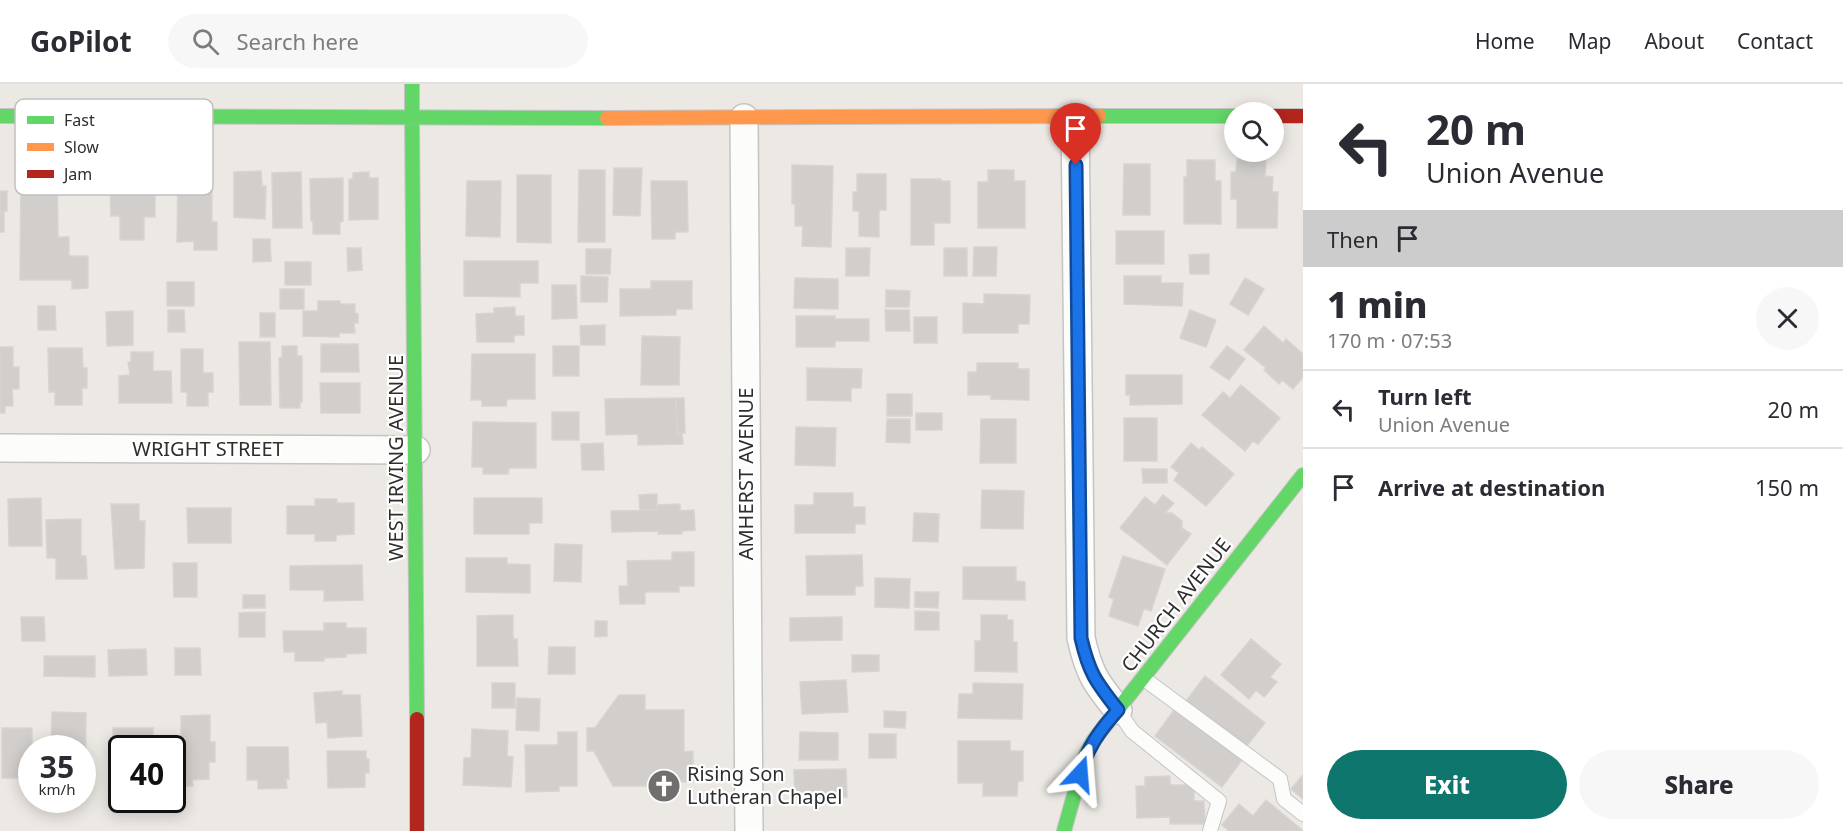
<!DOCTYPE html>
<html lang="en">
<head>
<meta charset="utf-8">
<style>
	body { margin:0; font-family:"Noto Sans",sans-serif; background:#f7f7f7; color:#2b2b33; height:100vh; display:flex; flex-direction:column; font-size:22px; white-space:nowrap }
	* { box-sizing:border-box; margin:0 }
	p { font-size:20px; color:#7c7c81 }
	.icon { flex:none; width:33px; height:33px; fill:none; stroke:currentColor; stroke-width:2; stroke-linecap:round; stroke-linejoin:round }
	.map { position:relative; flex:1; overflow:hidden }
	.details { display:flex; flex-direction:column; background:#fff; width:540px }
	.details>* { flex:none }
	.banner { background:#fff; color:#2b2b33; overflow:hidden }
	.buttons { position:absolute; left:1224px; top:18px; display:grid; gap:12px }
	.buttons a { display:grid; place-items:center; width:60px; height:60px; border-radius:50%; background:#fff; box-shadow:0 3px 15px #0003; font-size:30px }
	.speed { position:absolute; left:18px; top:651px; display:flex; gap:12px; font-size:30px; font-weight:700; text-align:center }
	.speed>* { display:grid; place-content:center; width:78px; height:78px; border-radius:50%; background:#fff; box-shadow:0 3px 15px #0003; line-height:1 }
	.speed small { font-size:15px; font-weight:400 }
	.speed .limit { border:3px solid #111; border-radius:9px; background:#fff; color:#111 }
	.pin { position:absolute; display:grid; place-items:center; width:51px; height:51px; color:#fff; margin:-62px -26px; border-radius:50% 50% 50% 0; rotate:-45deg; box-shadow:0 0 6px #0007 }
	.pin .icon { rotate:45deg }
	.me { position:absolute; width:66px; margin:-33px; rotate:19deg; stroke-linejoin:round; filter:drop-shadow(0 0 4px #0008) }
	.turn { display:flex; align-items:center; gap:21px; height:126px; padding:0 24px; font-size:27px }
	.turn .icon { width:78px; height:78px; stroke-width:2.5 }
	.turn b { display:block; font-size:42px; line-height:51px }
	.then { display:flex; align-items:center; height:57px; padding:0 24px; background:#0003; gap:12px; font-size:22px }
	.round { display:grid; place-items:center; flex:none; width:63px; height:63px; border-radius:32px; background:#f7f7f7 }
	.summary { display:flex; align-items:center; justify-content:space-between; height:102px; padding:0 24px }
	h1 { font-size:36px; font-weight:800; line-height:45px }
	.cta { display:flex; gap:12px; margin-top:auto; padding:12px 24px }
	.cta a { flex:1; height:69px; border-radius:36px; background:#0f766e; color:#fff; font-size:24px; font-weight:800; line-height:69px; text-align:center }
	.cta a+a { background:#f7f7f7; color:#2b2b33 }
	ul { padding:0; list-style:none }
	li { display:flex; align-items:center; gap:18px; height:78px; padding:0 24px; border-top:2px solid #e1e1e2 }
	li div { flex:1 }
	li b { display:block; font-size:22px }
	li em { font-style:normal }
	header { display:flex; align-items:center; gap:36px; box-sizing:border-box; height:84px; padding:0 30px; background:#fff; border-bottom:2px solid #e1e1e2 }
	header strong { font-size:28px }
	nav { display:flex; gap:33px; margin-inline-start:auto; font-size:21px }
	.search { width:420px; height:54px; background:#f7f7f7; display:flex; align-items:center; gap:15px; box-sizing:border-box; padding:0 21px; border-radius:33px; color:#7c7c81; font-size:22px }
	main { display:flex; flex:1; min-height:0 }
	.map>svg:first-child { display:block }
	.building { fill:#d1cecb; stroke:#d7d4d0; stroke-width:1.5 }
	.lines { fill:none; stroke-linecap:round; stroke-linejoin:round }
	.lane-casing { stroke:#c5c4c5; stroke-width:16 }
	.street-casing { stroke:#c5c4c5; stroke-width:30 }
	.fast-casing { stroke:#c5c4c5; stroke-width:16 }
	.slow-casing { stroke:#c5c4c5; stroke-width:16 }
	.jam-casing { stroke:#c5c4c5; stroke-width:16 }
	.lane { stroke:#fcfcfb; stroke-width:14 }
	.street { stroke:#fcfcfb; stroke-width:27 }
	.fast { stroke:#63d668; stroke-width:14 }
	.slow { stroke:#ff974d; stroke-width:14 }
	.jam { stroke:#b3261e; stroke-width:14 }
	.route-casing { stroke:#114b97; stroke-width:15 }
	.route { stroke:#1a73e8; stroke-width:10 }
	.labels { text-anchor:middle; stroke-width:4.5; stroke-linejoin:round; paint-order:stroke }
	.street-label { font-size:20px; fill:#2e2e2e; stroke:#fff }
	.poi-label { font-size:20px; fill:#2e2e2e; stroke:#fff; text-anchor:start }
	.key { fill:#fff; stroke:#c0c0c0; stroke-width:1.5 }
	.key-label { font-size:16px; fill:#2e2e2e }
</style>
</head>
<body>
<header>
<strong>GoPilot</strong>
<div class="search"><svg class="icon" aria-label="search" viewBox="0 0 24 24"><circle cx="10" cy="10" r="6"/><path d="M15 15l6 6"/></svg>Search here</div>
<nav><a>Home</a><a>Map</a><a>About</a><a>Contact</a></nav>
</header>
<main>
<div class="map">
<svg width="1303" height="747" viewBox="0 0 1303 747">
	<rect width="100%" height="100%" fill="#ece8e4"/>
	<path class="building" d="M1237,75L1266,76L1265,92L1273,93L1272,108H1278L1277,144H1237V115H1231V88H1236Z
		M1187,76H1215V97H1221V140H1184V93H1187Z
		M1124,80H1150V131H1123Z
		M792,81L833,82L831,163L802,162L803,142H795V120H792Z
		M614,84H642L640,132L613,131Z
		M57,86L58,153H69V172H88V204L72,205V196H20L21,89Z
		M579,86H605V158H578Z
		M988,86H1014V97H1025V144H978V98H988Z
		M261,87L262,102H266L265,135L234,133V88Z
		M301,88L302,144H273L272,89Z
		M369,88V94H378V135L349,136V95H353V89Z
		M857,90H886V126H879V153L859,152V127H853V108H857Z
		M517,91H551V159L517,158Z
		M178,94H212V138H217V166H194V157L177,158Z
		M343,94V137L340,138V150H313V137H311L310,95Z
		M911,95H941V97H950V139H934V161H911Z
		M110,96H137V103H155V133H144V156H120V132H111Z
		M467,97H501L500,153L466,152Z
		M651,97H687L688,148H675V155H652Z
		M0,107H7V127H4V148H0Z
		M1116,147H1164V180H1116Z
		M253,155H270L271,177L253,178Z
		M974,163H997L996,192H973Z
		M347,164H361L362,186L348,187Z
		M846,164H870L869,192H846Z
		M944,164H967V192H944Z
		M586,165H611L610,190H586Z
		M1209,170V190H1190L1189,171Z
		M464,177H538V199H520V213L464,212Z
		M285,178H311V201H285Z
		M581,192L608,193L607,218H581Z
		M1124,192H1161V199H1183L1182,222L1124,220Z
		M795,194L838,195V225L794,224Z
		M1245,194L1264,205L1248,231L1230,220Z
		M651,197H692V225H676V231L620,232V205H651Z
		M167,198H194V222H167Z
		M552,201H576L577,234L552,235Z
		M280,205H304V225H280Z
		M886,206L910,207L909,223H886Z
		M984,210L1030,211L1029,240H1018V249H963V219L984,220Z
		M318,217H340V220H355V229L358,230V239H354L355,249H339V253L303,252V227H318Z
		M38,222H55L56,246H38Z
		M515,223V232H524V251H514V258H477L476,230L494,229V224Z
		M168,226H184L185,248H168Z
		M885,226H909L910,247H886Z
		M1190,226L1216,236L1206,263L1180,254Z
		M133,227V261L107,262L106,228Z
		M260,229H275V253H260Z
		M796,232H835V235H869V257H835V263H796Z
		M914,233H937V259H914Z
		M605,241V261H581L580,242Z
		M1264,242L1283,259L1286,255L1303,270V293L1293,305L1282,296L1279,300L1264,286L1266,284L1244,266Z
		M642,252L680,253L679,301H641Z
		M239,258H270L271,321H240Z
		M321,260H358L359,288H321Z
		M282,262H297V272H302V318H300V324H280L279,274H282Z
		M553,262H579V292H553Z
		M1227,262L1245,275L1229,296L1210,283Z
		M0,263H13V283H19V305H12L13,322H5V329H0Z
		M48,264H82L83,284H87V304H82V321H55V308H49Z
		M181,265H203V289H213V308H208V322H187V308H181Z
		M131,268H153V287H171L172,319H119V292L130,291L128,278H131Z
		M472,270H535V315H507L506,322H482V316H471Z
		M977,279H1018V285H1029V316L991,315V311H968V288H977Z
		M807,284L862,285L861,304H851V317L807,316Z
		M1126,291H1182V320L1130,321V311H1126Z
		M320,299H360V329H321Z
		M1241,301L1280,334L1258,360L1253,357L1245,367L1202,331L1223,308L1230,314Z
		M887,310H912V332H887Z
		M676,314L677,349H682L683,360L638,361V350L606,351L605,315Z
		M676,314H684L685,349H677Z
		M552,328H579V356H552Z
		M916,329H942V346H916Z
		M1124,334H1157V377H1124Z
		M887,335H910V359L886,358Z
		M981,335H1016V379H980Z
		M473,338L536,339V384H509L508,390H483V383H472Z
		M796,343L836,344L835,382L795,381Z
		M603,359L604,386H582L581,360Z
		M1191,359L1199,366L1202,363L1234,390L1206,422L1174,396L1179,389L1171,383Z
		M1142,385H1167V399H1143Z
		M982,406L1024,407L1023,445L981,444Z
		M814,409H853V423H865V440H855V449H795V421H814Z
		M657,410V426H640L639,411Z
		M1163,411L1174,419L1165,429H1172L1182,437V444L1191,450L1167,481L1120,444L1145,413L1155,421Z
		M41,414L42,462H9L8,415Z
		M474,414H542V439H529V450H474Z
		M315,415H337V419H354V450L336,451V457H315V450H287V422H315Z
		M111,420H139V437H145L144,484L115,485Z
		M680,420V427L694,426L695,446L682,447V450H658V447L612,448L611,427L657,426V421Z
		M187,424H231V459H188Z
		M914,429L939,430L938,458L913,457Z
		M81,435V472H86L87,495H56V474H47L46,436Z
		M555,460L582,461L581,498L554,497Z
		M672,468H694V502H679V508H645V520H620L619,502H628L627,477L672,476Z
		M862,471L863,502H855V511H807L806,472Z
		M1123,472L1165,485L1151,527L1144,524L1138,542L1109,532L1114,515L1109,513Z
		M466,474H507V480L530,481V509L466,508Z
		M173,479H197V513H174Z
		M362,481L363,516L324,517V506H290V482Z
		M963,483H1016V497L1025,498V516L963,515Z
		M875,494L910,495L909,524L875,523Z
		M915,508H939L938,524L915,523Z
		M243,511H265V524H243Z
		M915,527L939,528V546H915Z
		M265,528V553H239V529Z
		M513,531V555H517L518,582H477V532Z
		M981,531H1007V536H1013V558H1017V588L975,587V557H981Z
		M21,533H44L45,557H22Z
		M842,533V556L790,557V534Z
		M595,537H607V552L595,553Z
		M324,539H346V544H366V569L346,570V573L324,574V577H295V568H284L283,547H324Z
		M1251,555L1281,580L1270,593L1277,598L1264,613L1256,606L1249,615L1221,591Z
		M549,563H575V590H548Z
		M175,564H200L201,591H175Z
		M146,565L147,591L109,592L108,566Z
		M852,571H879V587L852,588Z
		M44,572H95V593L44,592Z
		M1205,592L1265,639L1246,663L1186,617Z
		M846,596L848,628L802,630L800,598Z
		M492,599H515V624H492Z
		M973,599L1023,600L1022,635L958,634L959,610H973Z
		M342,607V611H360L362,652L328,654L327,638L316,639L314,609Z
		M619,611H645V626H684V668L693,667V698H647V702H613L594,667H587V644H595Z
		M517,614L540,615L539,647L516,646Z
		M1174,626L1242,676L1222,703L1155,652Z
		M884,627L906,628L905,644L884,643Z
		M52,628L86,629L85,706H82V664H51Z
		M210,631V658H215V678H209V695L192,696L193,702H181V632Z
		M2,644H32V694H2Z
		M113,644H153V664H122V694H114Z
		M472,645L508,647L507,672L513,673L511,703L463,701L464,674H471Z
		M558,648H577V702H559V707L526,708L525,661H558Z
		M800,648L838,649V676H799Z
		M869,650H896V674H869Z
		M958,657H1010V667H1023V697H1018L1017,712H983V699H958Z
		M247,663H288L289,695H286L287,704L258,705V696H247Z
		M327,667H366V675H369V689H365V703L328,704Z
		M846,685L847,713L795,714L794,686Z
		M1303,691V715L1291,705Z
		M1170,692V701H1194V717H1204L1205,740H1170V733L1137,734L1136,702H1145V693Z
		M1266,716L1303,747H1229L1222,741L1239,720L1253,732Z"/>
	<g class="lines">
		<g class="lane-casing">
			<path id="lane" d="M1143,594L1280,695L1284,715L1303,730
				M1118,626L1132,647L1219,717L1210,747"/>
		</g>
		<g class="street-casing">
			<path id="street" d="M744,34L749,747
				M1075,34L1081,554C1089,589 1095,598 1118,626
				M0,364L416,366"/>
		</g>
		<g class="fast-casing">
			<path id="fast" d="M412,0V35
				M0,32L607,34
				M1099,32H1234
				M412,35L417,635
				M1064,747L1085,672L1093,657L1303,391"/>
		</g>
		<g class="slow-casing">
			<path id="slow" d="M607,34L1099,32"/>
		</g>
		<g class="jam-casing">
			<path id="jam" d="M1274,32H1303
				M417,635V747"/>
		</g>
		<use href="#lane" class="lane"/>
		<use href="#street" class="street"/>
		<use href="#fast" class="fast"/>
		<use href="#slow" class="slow"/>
		<use href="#jam" class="jam"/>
	</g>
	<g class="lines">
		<g class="route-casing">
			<path id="route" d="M1076,81L1081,554C1089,589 1096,598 1118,626C1100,646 1087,664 1080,690"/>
		</g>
		<use href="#route" class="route"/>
	</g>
	<defs>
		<g id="church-disc" transform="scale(1.725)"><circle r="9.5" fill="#706f6e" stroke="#fff"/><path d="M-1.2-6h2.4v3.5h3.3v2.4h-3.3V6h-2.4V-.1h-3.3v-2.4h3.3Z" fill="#fff"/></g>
	</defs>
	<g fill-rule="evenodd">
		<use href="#church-disc" x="664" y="702"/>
	</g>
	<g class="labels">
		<g class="street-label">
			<text x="208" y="372">WRIGHT STREET</text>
			<text transform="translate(396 374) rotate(-90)" y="7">WEST IRVING AVENUE</text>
			<text transform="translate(746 390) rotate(-90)" y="7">AMHERST AVENUE</text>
			<text transform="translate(1176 521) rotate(-52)" y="7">CHURCH AVENUE</text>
		</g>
		<g class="poi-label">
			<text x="687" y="697">Rising Son<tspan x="687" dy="23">Lutheran Chapel</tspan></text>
		</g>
	</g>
	<rect x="15" y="15" width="198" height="96" rx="9" class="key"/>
	<rect x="27" y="32" width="27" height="8" fill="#63d668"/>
	<rect x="27" y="59" width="27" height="8" fill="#ff974d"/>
	<rect x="27" y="86" width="27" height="8" fill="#b3261e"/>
	<g class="key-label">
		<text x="64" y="42">Fast</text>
		<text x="64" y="69">Slow</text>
		<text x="64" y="96">Jam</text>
	</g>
</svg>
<div class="buttons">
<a><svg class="icon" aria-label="search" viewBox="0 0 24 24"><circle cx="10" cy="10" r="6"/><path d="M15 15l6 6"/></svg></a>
</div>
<div class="speed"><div>35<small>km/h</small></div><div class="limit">40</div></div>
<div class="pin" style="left:1076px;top:81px;background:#d93025"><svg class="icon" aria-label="arrive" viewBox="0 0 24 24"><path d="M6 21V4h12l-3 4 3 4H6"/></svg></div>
<svg class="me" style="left:1080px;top:690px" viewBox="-20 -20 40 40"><path d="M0-17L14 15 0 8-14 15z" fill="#1a73e8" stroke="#fff" stroke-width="4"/></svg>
</div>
<section class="details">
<div class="banner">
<div class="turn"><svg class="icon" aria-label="left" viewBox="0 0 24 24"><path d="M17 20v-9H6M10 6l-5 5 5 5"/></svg><div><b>20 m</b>Union Avenue</div></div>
<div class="then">Then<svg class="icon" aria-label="arrive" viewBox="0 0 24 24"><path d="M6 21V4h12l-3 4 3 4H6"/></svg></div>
</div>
<div class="summary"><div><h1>1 min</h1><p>170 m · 07:53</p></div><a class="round"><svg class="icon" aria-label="close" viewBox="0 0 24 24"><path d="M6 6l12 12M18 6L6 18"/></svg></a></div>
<ul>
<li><svg class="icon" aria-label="left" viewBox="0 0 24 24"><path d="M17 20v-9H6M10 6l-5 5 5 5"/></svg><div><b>Turn left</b><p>Union Avenue</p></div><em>20 m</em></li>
<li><svg class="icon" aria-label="arrive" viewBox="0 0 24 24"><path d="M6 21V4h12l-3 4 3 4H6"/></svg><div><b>Arrive at destination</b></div><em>150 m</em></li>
</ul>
<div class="cta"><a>Exit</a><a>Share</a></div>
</section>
</main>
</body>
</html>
